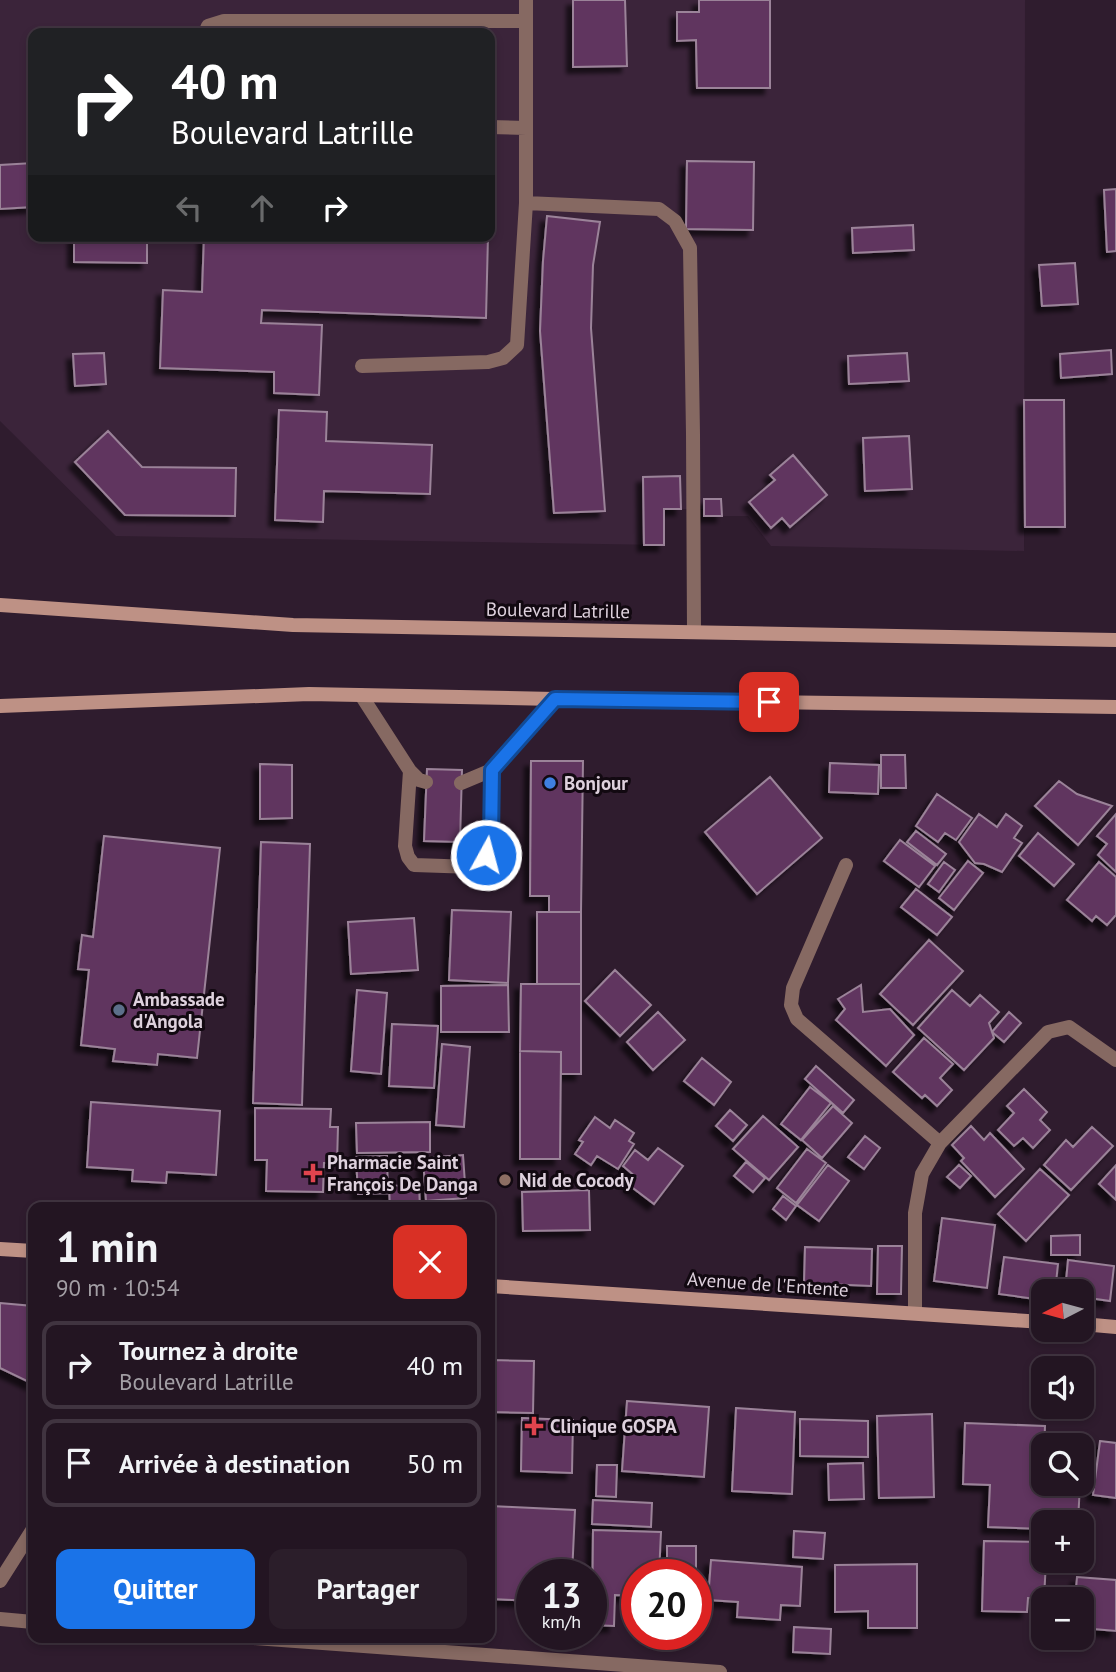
<!DOCTYPE html>
<html lang="fr">
<head>
<meta charset="utf-8">
<style>
	body { margin:0; font-family:"PT Sans",sans-serif; background:#2b1e2a; color:#f1f3f6; height:100vh; display:flex; flex-direction:column; font-size:26px; white-space:nowrap }
	* { box-sizing:border-box; margin:0 }
	p { font-size:23px; color:#a39fa5 }
	.icon { flex:none; width:38px; height:38px; fill:none; stroke:currentColor; stroke-width:2; stroke-linecap:round; stroke-linejoin:round }
	.map { position:relative; flex:1; overflow:hidden }
	.side { position:absolute; left:28px; top:1202px; width:467px; height:441px; display:flex; flex-direction:column; background:#231522; border-radius:14px; box-shadow:0 4px 10px #0003,0 0 0 2px #403440 }
	.side>* { flex:none }
	.banner { position:absolute; left:28px; top:28px; width:467px; height:214px; border-radius:14px; box-shadow:0 4px 10px #0003,0 0 0 2px #403440; background:#202124; color:#fff; overflow:hidden }
	.needle { width:46px; rotate:264deg }
	.fabs { position:absolute; left:1031px; top:1279px; display:grid; gap:14px }
	.fabs a { display:grid; place-items:center; width:63px; height:63px; border-radius:14px; background:#231522; box-shadow:0 4px 10px #0003,0 0 0 2px #403440; font-size:35px }
	.speed { position:absolute; left:516px; top:1559px; display:flex; gap:14px; font-size:35px; font-weight:700; text-align:center }
	.speed>* { display:grid; place-content:center; width:91px; height:91px; border-radius:50%; background:#231522; box-shadow:0 4px 10px #0003,0 0 0 2px #403440; line-height:1 }
	.speed small { font-size:18px; font-weight:400 }
	.speed .limit { border:10px solid #d22; background:#fff; color:#111 }
	.pin { position:absolute; display:grid; place-items:center; width:60px; height:60px; color:#fff; margin:-30px; border-radius:14px; box-shadow:0 4px 10px #0006 }
	.me { position:absolute; width:77px; margin:-38px; rotate:7deg; stroke-linejoin:round; filter:drop-shadow(0 0 5px #0008) }
	.turn { display:flex; align-items:center; gap:24px; height:147px; padding:0 28px; font-size:32px }
	.turn .icon { width:91px; height:91px; stroke-width:2.5 }
	.turn b { display:block; font-size:49px; line-height:60px }
	.lanes { display:flex; align-items:center; height:66px; padding:0 28px; background:#0003; justify-content:center; gap:35px; direction:ltr }
	.lanes .off { opacity:.35 }
	.round { display:grid; place-items:center; flex:none; width:74px; height:74px; border-radius:14px; background:#2b1e2a }
	.headline { display:flex; align-items:center; justify-content:space-between; height:119px; padding:0 28px }
	h1 { font-size:42px; font-weight:600; line-height:52px }
	.primary-button { display:flex; gap:14px; margin-top:auto; padding:14px 28px }
	.primary-button a { flex:1; height:80px; border-radius:14px; background:#1a73e8; color:#fff; font-size:28px; font-weight:600; line-height:80px; text-align:center }
	.primary-button a+a { background:#2b1e2a; color:#f1f3f6 }
	ul { padding:0; list-style:none }
	li { display:flex; align-items:center; gap:21px; height:88px; margin:0 14px 10px; padding:0 14px; border:4px solid #403440; border-radius:14px }
	li div { flex:1 }
	li b { display:block; font-size:26px }
	li em { font-style:normal }
	.map>svg:first-child { display:block }
	.built { fill:#3b243a; fill-rule:evenodd }
	.building { fill:#61365f; stroke:#9b8399; stroke-width:2; filter:url(#shadow) }
	.lines { fill:none; stroke-linecap:round; stroke-linejoin:round }
	.lane { stroke:#866962; stroke-width:14 }
	.street { stroke:#866962; stroke-width:14 }
	.secondary { stroke:#be9185; stroke-width:14 }
	.route-casing { stroke:#114b97; stroke-width:18 }
	.route { stroke:#1a73e8; stroke-width:12 }
	.shop-dot { fill:#3f7fe0; stroke:#120911; stroke-width:2.5 }
	.service-dot { fill:#5c6f8a; stroke:#120911; stroke-width:2.5 }
	.health-dot { fill:#e0444e; stroke:#120911; stroke-width:2.5 }
	.education-dot { fill:#8d6e63; stroke:#120911; stroke-width:2.5 }
	.labels { text-anchor:middle; stroke-width:6; stroke-linejoin:round; paint-order:stroke }
	.street-label { font-size:19px; fill:#ded1dd; stroke:#120911 }
	.poi-label { font-size:19px; font-weight:bold; fill:#ded1dd; stroke:#120911; text-anchor:start }
</style>
</head>
<body>
<div class="map">
<svg width="1116" height="1672" viewBox="0 0 1116 1672">
	<defs>
		<filter id="shadow"><feDropShadow dx="-6" dy="6" stdDeviation="2" flood-color="#0009"/></filter>
	</defs>
	<rect width="100%" height="100%" fill="#2f1c2e"/>
	<path class="built" d="M0,0H1025L1024,551L771,546L748,516H704V509H664V545L116,536L0,421ZM33,33H490V236H33Z"/>
	<path class="building" d="M573,0H625L627,66L573,67Z
		M699,0H770V88H697L696,40L677,41V12H699Z
		M687,161L754,162L753,230L686,229Z
		M33,163V207L0,209V165Z
		M1116,189V251L1107,252L1104,190Z
		M547,216L600,222L593,265L591,328L605,511L554,513L540,331L543,261Z
		M913,225L914,250L853,253L852,228Z
		M74,236H147V263L74,262Z
		M204,236H488L486,318L262,310L261,323L322,325L319,395L274,393V372L160,368L163,290L202,292Z
		M1075,263L1078,304L1042,306L1039,265Z
		M1111,350L1112,374L1061,378L1060,354Z
		M104,353L106,384L75,386L73,354Z
		M907,353L909,381L849,384L848,356Z
		M1024,400H1064L1065,527H1025Z
		M279,410L327,412L326,441L432,445L430,494L324,491L323,522L275,520Z
		M108,431L142,467L236,468L235,516L125,515L75,462Z
		M909,436L912,489L865,491L863,438Z
		M793,455L827,495L790,527L782,518L771,528L749,502L775,480L770,475Z
		M680,476L681,509H664V545H644L643,477Z
		M704,499H721L722,516H704Z
		M881,755H905L906,788H881Z
		M531,761H583L581,912H549V896H530Z
		M830,763L879,765L878,794L829,792Z
		M260,764L292,765V818L260,819Z
		M427,769L462,770L460,842L424,841Z
		M770,777L822,838L757,894L705,832Z
		M1059,781L1077,794L1112,806L1078,845L1035,806Z
		M937,794L972,818L956,840L945,833L938,842L916,826Z
		M979,814L997,827L1006,814L1022,826L1014,838L1022,843L1002,872L984,864L975,863L959,842Z
		M1116,814V872L1098,855L1107,844L1097,836Z
		M916,831L946,854L937,865L907,842Z
		M1038,833L1074,864L1054,886L1019,856Z
		M104,836L220,848L197,1058L158,1054L157,1065L113,1061L115,1049L81,1045L89,970L78,969L82,935L93,937Z
		M900,840L935,866L919,887L884,861Z
		M261,842L310,844L302,1105L253,1103Z
		M968,861L983,873L954,910L939,898Z
		M944,862L955,870L939,892L928,884Z
		M1099,862L1116,877V915L1107,925L1096,916L1092,921L1067,900Z
		M916,889L952,917L937,935L901,907Z
		M452,910L511,912L508,983L449,980Z
		M537,912H581V984H537Z
		M414,918L418,970L351,974L348,922Z
		M929,940L963,971L913,1025L880,994Z
		M615,970L651,1005L620,1036L585,1001Z
		M521,984H581V1074H561V1052L520,1051Z
		M508,985L509,1032H441V986Z
		M861,985L863,1012L890,1009L914,1035L886,1066L836,1020L845,1009L838,999Z
		M357,990L387,993L381,1074L351,1071Z
		M952,990L970,1006L980,995L999,1012L989,1023L994,1038L964,1070L918,1028Z
		M658,1012L685,1040L653,1070L627,1042Z
		M1009,1012L1021,1023L1004,1042L992,1032Z
		M392,1024L438,1026L434,1088L389,1086Z
		M924,1038L953,1064L940,1078L952,1090L937,1106L925,1095L922,1098L893,1072Z
		M442,1044L470,1047L464,1127L436,1125Z
		M520,1051L561,1052L560,1159H520Z
		M702,1058L731,1082L714,1105L684,1081Z
		M816,1066L854,1100L843,1113L805,1079Z
		M810,1087L831,1103L801,1140L781,1124Z
		M1024,1089L1047,1112L1040,1120L1050,1130L1033,1148L1023,1138L1014,1146L998,1130L1014,1113L1007,1106Z
		M91,1102L220,1111L216,1175L167,1172L166,1183L132,1181L133,1170L87,1167Z
		M833,1106L852,1123L822,1158L802,1140Z
		M255,1108L331,1109L330,1127H338L337,1163H324L323,1192L266,1191L267,1160H255Z
		M730,1110L747,1125L733,1141L716,1126Z
		M763,1116L798,1147L769,1180L733,1149Z
		M595,1117L610,1128L615,1120L634,1133L629,1141L634,1144L618,1169L597,1156L591,1165L575,1154L583,1142L579,1140Z
		M430,1122V1152L357,1153L356,1123Z
		M971,1126L984,1140L990,1133L1024,1169L995,1197L961,1161L964,1158L952,1145Z
		M1092,1127L1113,1146L1071,1190L1044,1165L1066,1140L1073,1147Z
		M865,1136L880,1148L864,1169L848,1157Z
		M658,1148L683,1166L654,1204L629,1185L636,1177L623,1166L635,1150L648,1160Z
		M807,1149L826,1163L796,1203L777,1188Z
		M463,1155L466,1198L426,1201L423,1158Z
		M387,1156L388,1193L358,1194L356,1157Z
		M746,1162L765,1178L753,1192L734,1176Z
		M828,1165L849,1181L819,1221L797,1205Z
		M959,1165L971,1176L960,1188L947,1177Z
		M1116,1165V1200L1099,1184Z
		M1040,1169L1069,1195L1026,1241L998,1214Z
		M419,1185L420,1208H390L389,1186Z
		M589,1190L590,1230L523,1231L522,1192Z
		M783,1196L796,1206L786,1220L773,1209Z
		M475,1201V1208H430V1204Z
		M942,1218L995,1225L987,1288L934,1281Z
		M1080,1235V1255H1051V1236Z
		M878,1246H902L901,1294H877Z
		M805,1247L872,1249L871,1286L804,1283Z
		M1004,1257L1058,1264L1055,1292H1043V1300L999,1294Z
		M1068,1260L1114,1266L1110,1301L1082,1297V1292H1065Z
		M0,1303L33,1306V1384L0,1368Z
		M490,1360L534,1361L533,1413L490,1412Z
		M627,1401L709,1407L704,1477L622,1471Z
		M736,1408L795,1412L792,1494L732,1491Z
		M932,1414L934,1497L879,1498L877,1416Z
		M522,1418L573,1420L572,1473L521,1471Z
		M800,1419L868,1421V1457L800,1456Z
		M965,1423L1045,1426L1043,1484H1080L1078,1522H1043V1529L988,1527L990,1485L963,1484Z
		M1100,1441L1116,1443V1498L1093,1495Z
		M863,1463L864,1499L829,1500L828,1464Z
		M597,1465H617L616,1497L596,1496Z
		M593,1500L652,1503L651,1527L592,1524Z
		M490,1506L575,1510L572,1575H532V1601L490,1599Z
		M593,1530L661,1532L659,1575H637V1596L615,1595L614,1626L592,1625Z
		M794,1531L825,1533L823,1559L793,1557Z
		M984,1541L1043,1542V1561H1046L1044,1599L1028,1598L1027,1612L982,1611Z
		M667,1546H696V1575H667Z
		M711,1560L802,1567L800,1606L781,1605L780,1620L737,1617L738,1602L708,1600Z
		M917,1564V1628H868V1611L835,1612V1565Z
		M1077,1577L1116,1580V1631L1082,1628V1600H1075Z
		M794,1627L831,1629L830,1654L793,1652Z"/>
	<g class="lines">
		<path class="lane" d="M205,33L208,26L224,21H526
			M490,127L526,128
			M526,203L659,209L675,221L690,248L693,434L694,632
			M362,366L488,362L503,358L517,345L526,203V0
			M361,695L410,771L419,780L426,782
			M410,771L405,846L408,857L414,865L474,867L486,855L490,840L492,770
			M461,783L492,770L555,699"/>
		<path class="street" d="M846,865L793,988L791,1005L797,1019L940,1143
			M915,1313V1213L922,1174L940,1143L1048,1032L1069,1027L1116,1060
			M0,1581L33,1529
			M0,1619L33,1622
			M254,1638L720,1672"/>
		<path class="secondary" d="M0,605L293,625L1116,640
			M0,706L309,694L555,699L1116,707
			M0,1249L33,1251
			M490,1286L1043,1322
			M1082,1324L1116,1327"/>
	</g>
	<g class="lines">
		<g class="route-casing">
			<path id="route" d="M486,855L491,840L492,770L555,699L769,702"/>
		</g>
		<use href="#route" class="route"/>
	</g>
	<circle class="shop-dot" cx="550" cy="783" r="7"/>
	<circle class="service-dot" cx="119" cy="1010" r="7"/>
	<g class="health-dot">
		<path d="M309.5 1162.5h7v7h7v7h-7v7h-7v-7h-7v-7h7z"/>
		<path d="M530.5 1415.5h7v7h7v7h-7v7h-7v-7h-7v-7h7z"/>
	</g>
	<circle class="education-dot" cx="505" cy="1180" r="7"/>
	<g class="labels">
		<g class="street-label">
			<text transform="translate(558 610) rotate(1)" y="7">Boulevard Latrille</text>
			<text transform="translate(768 1284) rotate(4)" y="7">Avenue de l'Entente</text>
		</g>
		<g class="poi-label">
			<text x="564" y="790">Bonjour</text>
			<text x="133" y="1006">Ambassade<tspan x="133" dy="22">d'Angola</tspan></text>
			<text x="327" y="1169">Pharmacie Saint<tspan x="327" dy="22">François De Danga</tspan></text>
			<text x="519" y="1187">Nid de Cocody</text>
			<text x="550" y="1433">Clinique GOSPA</text>
		</g>
	</g>
</svg>
<div class="fabs">
<a><svg class="needle" viewBox="-14 -14 28 28"><path d="M0-13l5 13h-10z" fill="#e53935"/><path d="M0 13l5-13h-10z" fill="#a39fa5"/></svg></a>
<a><svg class="icon" aria-label="sound" viewBox="0 0 24 24"><path d="M4 9h4l5-4v14l-5-4H4zM17 9q2 3 0 6"/></svg></a>
<a><svg class="icon" aria-label="search" viewBox="0 0 24 24"><circle cx="10" cy="10" r="6"/><path d="M15 15l6 6"/></svg></a>
<a>+</a>
<a>−</a>
</div>
<div class="speed"><div>13<small>km/h</small></div><div class="limit">20</div></div>
<div class="pin" style="left:769px;top:702px;background:#d93025"><svg class="icon" aria-label="arrive" viewBox="0 0 24 24"><path d="M6 21V4h12l-3 4 3 4H6"/></svg></div>
<svg class="me" style="left:486px;top:855px" viewBox="-20 -20 40 40"><circle r="17" fill="#1a73e8" stroke="#fff" stroke-width="3"/><path d="M0-11L8 9 0 5-8 9z" fill="#fff"/></svg>
<div class="banner">
<div class="turn"><svg class="icon" aria-label="right" viewBox="0 0 24 24"><path d="M7 20v-9h11M14 6l5 5-5 5"/></svg><div><b>40 m</b>Boulevard Latrille</div></div>
<div class="lanes"><svg class="icon off" aria-label="left" viewBox="0 0 24 24"><path d="M17 20v-9H6M10 6l-5 5 5 5"/></svg><svg class="icon off" aria-label="ahead" viewBox="0 0 24 24"><path d="M12 20V5M6 11l6-6 6 6"/></svg><svg class="icon" aria-label="right" viewBox="0 0 24 24"><path d="M7 20v-9h11M14 6l5 5-5 5"/></svg></div>
</div>
<section class="side">
<div class="headline"><div><h1>1 min</h1><p>90 m · 10:54</p></div><a class="round" style="background:#d93025;color:#fff"><svg class="icon" aria-label="close" viewBox="0 0 24 24"><path d="M6 6l12 12M18 6L6 18"/></svg></a></div>
<ul>
<li><svg class="icon" aria-label="right" viewBox="0 0 24 24"><path d="M7 20v-9h11M14 6l5 5-5 5"/></svg><div><b>Tournez à droite</b><p>Boulevard Latrille</p></div><em>40 m</em></li>
<li><svg class="icon" aria-label="arrive" viewBox="0 0 24 24"><path d="M6 21V4h12l-3 4 3 4H6"/></svg><div><b>Arrivée à destination</b></div><em>50 m</em></li>
</ul>
<div class="primary-button"><a>Quitter</a><a>Partager</a></div>
</section>
</div>
</body>
</html>
